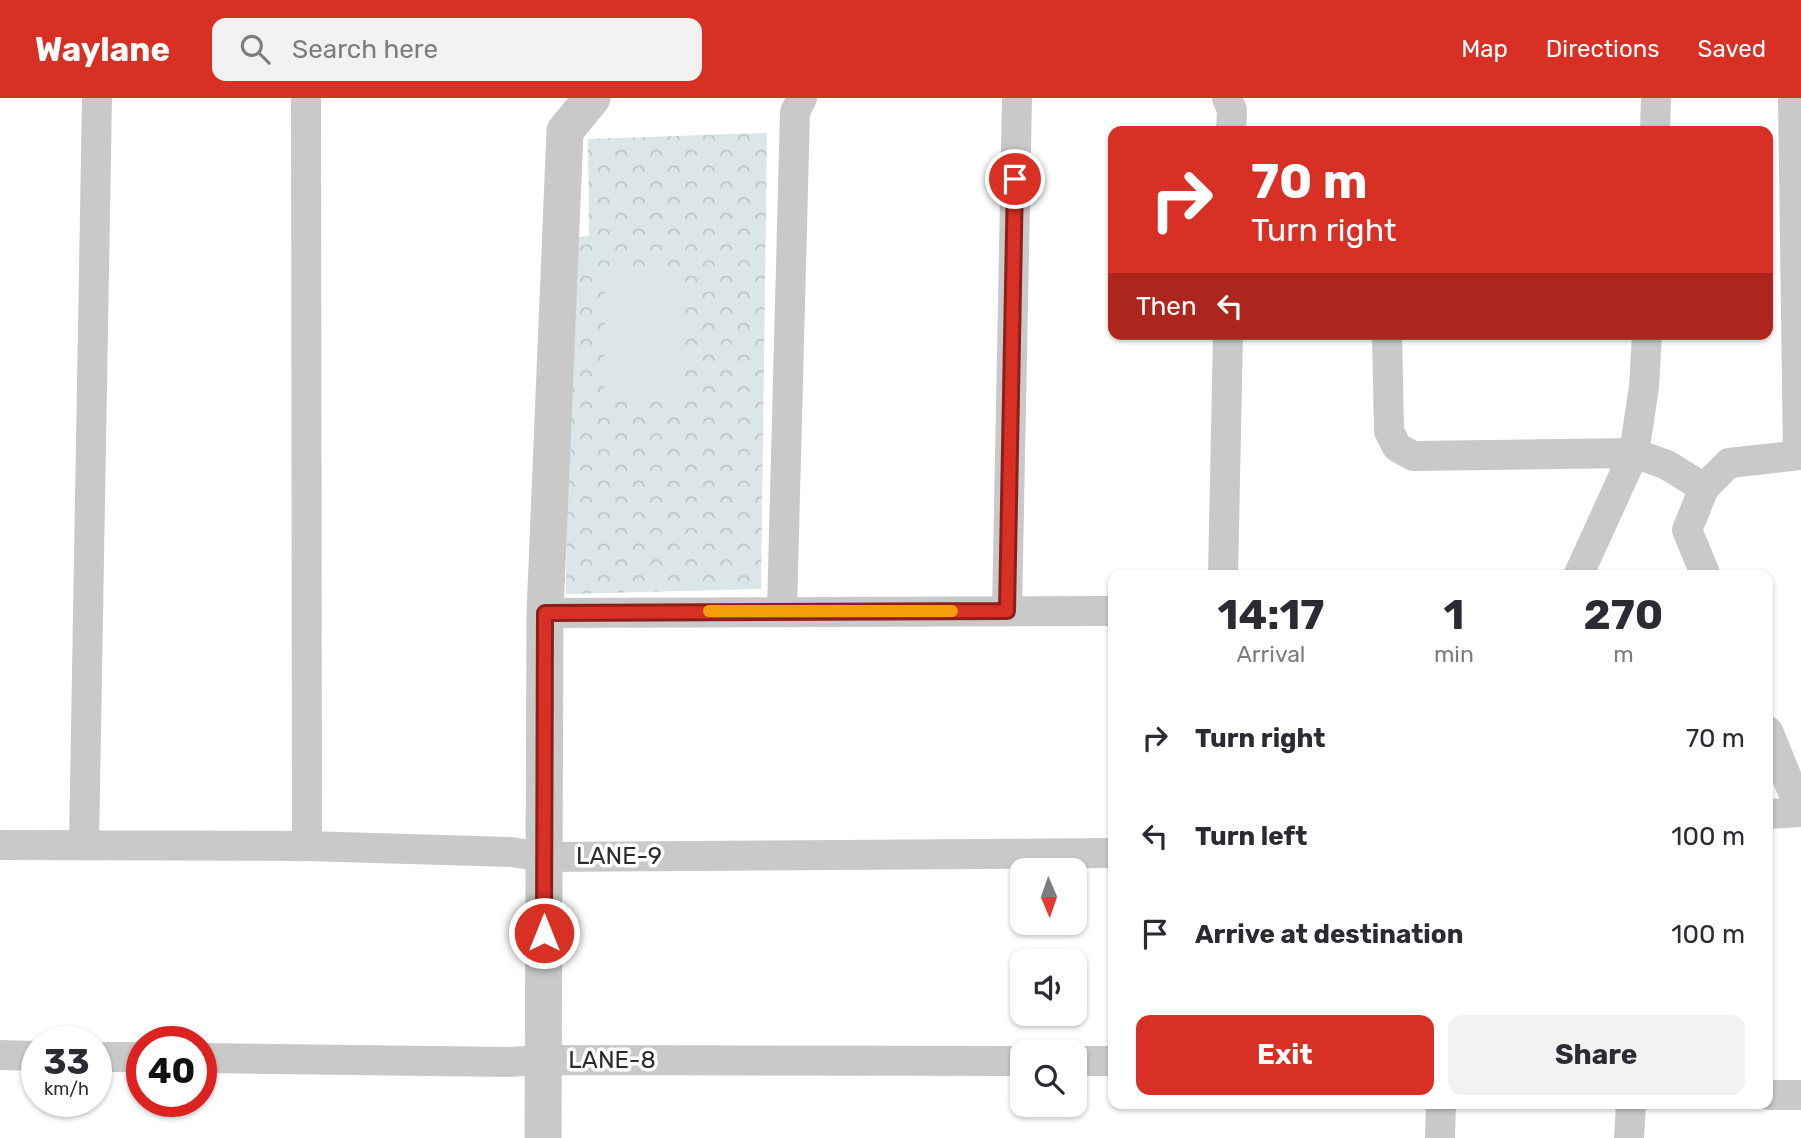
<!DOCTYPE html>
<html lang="en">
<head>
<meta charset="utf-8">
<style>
	body { margin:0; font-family:Rubik,sans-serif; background:#f2f2f3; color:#2b2b33; height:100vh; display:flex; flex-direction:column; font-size:26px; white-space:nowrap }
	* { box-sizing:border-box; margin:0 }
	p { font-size:23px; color:#7c7c81 }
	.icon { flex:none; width:38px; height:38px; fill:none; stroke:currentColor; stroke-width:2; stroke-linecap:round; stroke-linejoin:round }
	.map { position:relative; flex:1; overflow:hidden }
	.panel { position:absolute; left:1108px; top:472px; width:665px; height:539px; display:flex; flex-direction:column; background:#fff; border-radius:14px; box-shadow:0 2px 5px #0004 }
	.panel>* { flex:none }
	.banner { position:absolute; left:1108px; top:28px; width:665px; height:214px; border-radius:14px; box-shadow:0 2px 5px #0004; background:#d93025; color:#fff; overflow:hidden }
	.needle { width:46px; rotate:178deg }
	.buttons { position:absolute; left:1010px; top:760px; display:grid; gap:14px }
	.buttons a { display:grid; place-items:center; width:77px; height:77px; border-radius:14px; background:#fff; box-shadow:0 2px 5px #0004; font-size:35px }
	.speed { position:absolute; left:21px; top:928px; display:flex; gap:14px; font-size:35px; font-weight:700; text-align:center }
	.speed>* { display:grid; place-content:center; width:91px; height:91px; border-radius:50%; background:#fff; box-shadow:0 2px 5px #0004; line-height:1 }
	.speed small { font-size:18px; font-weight:400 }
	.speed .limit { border:10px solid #d22; background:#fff; color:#111 }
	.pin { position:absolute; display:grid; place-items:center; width:60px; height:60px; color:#fff; margin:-30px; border:4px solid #fff; border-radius:50%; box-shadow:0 2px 7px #0007 }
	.me { position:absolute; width:77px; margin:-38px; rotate:0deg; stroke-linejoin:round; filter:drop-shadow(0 0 5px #0008) }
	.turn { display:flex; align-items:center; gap:24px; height:147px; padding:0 28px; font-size:32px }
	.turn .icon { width:91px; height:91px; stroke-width:2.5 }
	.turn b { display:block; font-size:49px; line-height:60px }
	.then { display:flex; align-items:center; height:66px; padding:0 28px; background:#0003; gap:14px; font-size:26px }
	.eta { display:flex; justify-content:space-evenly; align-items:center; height:119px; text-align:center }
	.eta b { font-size:42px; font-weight:700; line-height:49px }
	.cta { display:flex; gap:14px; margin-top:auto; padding:14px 28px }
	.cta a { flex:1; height:80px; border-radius:14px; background:#d93025; color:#fff; font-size:28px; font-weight:700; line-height:80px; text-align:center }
	.cta a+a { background:#f2f2f3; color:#2b2b33 }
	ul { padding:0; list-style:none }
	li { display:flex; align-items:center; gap:21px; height:98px; padding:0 28px }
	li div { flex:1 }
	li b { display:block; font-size:26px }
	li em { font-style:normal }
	header { display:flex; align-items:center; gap:42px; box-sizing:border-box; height:98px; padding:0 35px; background:#d93025; color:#fff }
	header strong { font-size:33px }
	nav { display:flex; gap:38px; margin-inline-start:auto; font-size:24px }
	.search { width:490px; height:63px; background:#f2f2f3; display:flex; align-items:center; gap:18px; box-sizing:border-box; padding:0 24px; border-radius:14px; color:#7c7c81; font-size:26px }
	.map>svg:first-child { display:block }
	.park { fill:url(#park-crowns) }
	.pitch { fill:#dbe6e8 }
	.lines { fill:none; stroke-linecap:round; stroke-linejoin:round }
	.minor { stroke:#c9c9c9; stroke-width:30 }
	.tertiary { stroke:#c9c9c9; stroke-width:37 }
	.route-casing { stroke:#8d1f18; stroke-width:18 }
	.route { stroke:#d93025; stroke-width:12 }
	.slow { stroke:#f59e0b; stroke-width:12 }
	.labels { text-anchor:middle; stroke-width:7; stroke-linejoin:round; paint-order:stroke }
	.street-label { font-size:24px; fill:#2c2c2c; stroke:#fff }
</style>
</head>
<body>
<header>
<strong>Waylane</strong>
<div class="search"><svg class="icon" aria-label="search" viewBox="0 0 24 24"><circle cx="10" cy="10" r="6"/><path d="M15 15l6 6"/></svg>Search here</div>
<nav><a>Map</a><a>Directions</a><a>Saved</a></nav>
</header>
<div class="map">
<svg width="1801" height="1040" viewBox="0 0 1801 1040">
	<defs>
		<pattern id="park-crowns" width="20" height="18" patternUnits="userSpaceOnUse" patternTransform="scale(1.75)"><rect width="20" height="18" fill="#dbe6e8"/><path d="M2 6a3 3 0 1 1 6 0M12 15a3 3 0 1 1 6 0" fill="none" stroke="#bcc5c7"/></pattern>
	</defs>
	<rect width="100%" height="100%" fill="#fff"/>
	<path class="park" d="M767,35L761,491L566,496L569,140L589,138L588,41Z"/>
	<path class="pitch" d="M605,172L683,173L682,304L604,303Z"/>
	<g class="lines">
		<path class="minor" d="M306,0L307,748
			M1227,0L1232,12L1231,33
			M1793,0L1798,357
			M1655,33L1656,0
			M1387,236L1389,333L1397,349L1413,358L1634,355L1667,367L1704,390
			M1223,478L1228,236
			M1578,478L1634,355L1644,289L1647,236
			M1706,478L1687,432L1704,390L1729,365L1801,357
			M782,512L795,14L802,0
			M1007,513L1017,0
			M545,515L1113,513
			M1768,633L1801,714
			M1768,716L1801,714
			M0,747L307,748L511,754L544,759L1113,755
			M84,747L97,0
			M0,957L37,958
			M96,959H142
			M201,960L508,964L543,962L1022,963
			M1074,963H1113
			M1768,997H1801
			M1440,1040L1441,1006
			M1629,1040L1631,1006"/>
		<path class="tertiary" d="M543,1040L545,515L565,33L592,0"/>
	</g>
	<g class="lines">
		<g class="route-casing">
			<path id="route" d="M544,835L545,515L1007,513L1015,81"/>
		</g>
		<use href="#route" class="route"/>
		<path class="slow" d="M709,513H952"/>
	</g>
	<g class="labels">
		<g class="street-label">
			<text x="619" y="766">LANE-9</text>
			<text x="612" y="970">LANE-8</text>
		</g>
	</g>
</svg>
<div class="buttons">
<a><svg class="needle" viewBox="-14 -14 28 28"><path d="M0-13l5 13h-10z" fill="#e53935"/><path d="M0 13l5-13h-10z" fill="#7c7c81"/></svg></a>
<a><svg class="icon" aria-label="sound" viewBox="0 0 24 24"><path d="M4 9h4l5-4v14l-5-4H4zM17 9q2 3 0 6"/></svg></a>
<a><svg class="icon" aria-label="search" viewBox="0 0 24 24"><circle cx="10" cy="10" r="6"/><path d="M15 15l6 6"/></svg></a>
</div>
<div class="speed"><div>33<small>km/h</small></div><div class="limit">40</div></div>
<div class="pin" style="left:1015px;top:81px;background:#d93025"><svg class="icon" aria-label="arrive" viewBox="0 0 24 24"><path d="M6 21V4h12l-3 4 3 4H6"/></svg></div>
<svg class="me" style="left:544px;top:835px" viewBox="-20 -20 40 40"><circle r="17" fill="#d93025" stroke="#fff" stroke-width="3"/><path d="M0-11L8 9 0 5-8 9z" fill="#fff"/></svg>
<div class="banner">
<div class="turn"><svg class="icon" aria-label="right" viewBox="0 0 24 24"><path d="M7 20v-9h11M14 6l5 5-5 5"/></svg><div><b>70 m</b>Turn right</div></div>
<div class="then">Then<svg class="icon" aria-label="left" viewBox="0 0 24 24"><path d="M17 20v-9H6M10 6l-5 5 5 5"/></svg></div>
</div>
<section class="panel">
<div class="eta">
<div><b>14:17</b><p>Arrival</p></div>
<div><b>1</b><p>min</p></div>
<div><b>270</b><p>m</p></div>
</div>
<ul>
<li><svg class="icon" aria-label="right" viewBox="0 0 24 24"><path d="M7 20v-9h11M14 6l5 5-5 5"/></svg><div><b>Turn right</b></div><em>70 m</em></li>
<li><svg class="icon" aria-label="left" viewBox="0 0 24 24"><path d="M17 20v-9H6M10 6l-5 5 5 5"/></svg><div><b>Turn left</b></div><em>100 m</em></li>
<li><svg class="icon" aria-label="arrive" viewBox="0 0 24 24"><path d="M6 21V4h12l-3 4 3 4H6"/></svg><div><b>Arrive at destination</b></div><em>100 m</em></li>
</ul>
<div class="cta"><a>Exit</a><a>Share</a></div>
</section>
</div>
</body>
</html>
